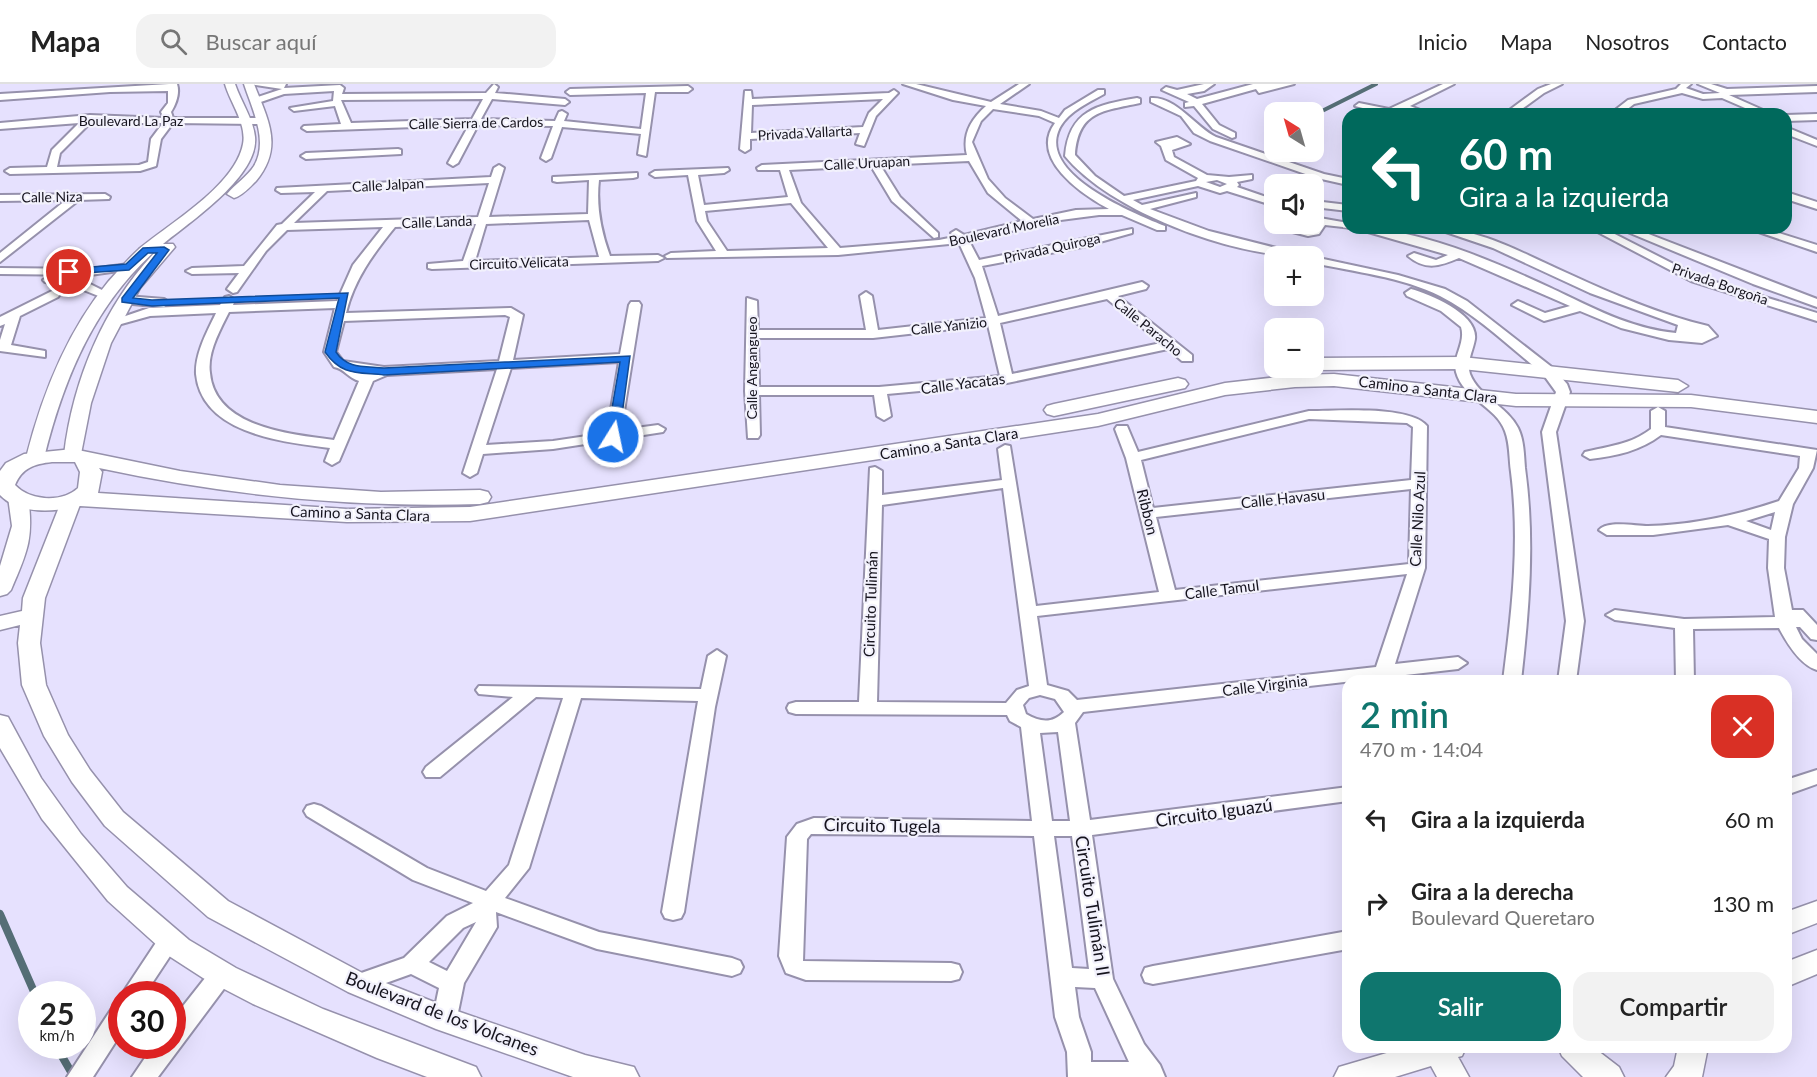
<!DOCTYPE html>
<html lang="es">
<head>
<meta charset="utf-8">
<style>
	body { margin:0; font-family:Lato,sans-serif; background:#f2f2f2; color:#222; height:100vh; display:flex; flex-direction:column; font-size:22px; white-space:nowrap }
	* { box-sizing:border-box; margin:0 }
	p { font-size:20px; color:#767676 }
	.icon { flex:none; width:33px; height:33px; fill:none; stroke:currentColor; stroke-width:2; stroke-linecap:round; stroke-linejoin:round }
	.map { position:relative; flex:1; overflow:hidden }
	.details { position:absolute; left:1342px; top:591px; width:450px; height:378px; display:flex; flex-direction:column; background:#fff; border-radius:18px; box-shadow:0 6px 24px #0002 }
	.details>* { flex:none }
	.hud { position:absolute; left:1342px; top:24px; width:450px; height:126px; border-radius:18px; box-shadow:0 6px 24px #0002; background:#00695c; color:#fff; overflow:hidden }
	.needle { width:39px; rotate:323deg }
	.buttons { position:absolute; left:1264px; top:18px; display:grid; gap:12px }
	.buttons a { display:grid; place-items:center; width:60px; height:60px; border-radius:12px; background:#fff; box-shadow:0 6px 24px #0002; font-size:30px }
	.speed { position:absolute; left:18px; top:897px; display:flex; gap:12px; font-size:30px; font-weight:700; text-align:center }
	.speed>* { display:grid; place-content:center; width:78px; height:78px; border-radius:50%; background:#fff; box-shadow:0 6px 24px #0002; line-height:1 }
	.speed small { font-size:15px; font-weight:400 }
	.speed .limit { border:9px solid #d22; background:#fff; color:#111 }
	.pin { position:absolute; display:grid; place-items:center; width:51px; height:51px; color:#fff; margin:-26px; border:3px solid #fff; border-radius:50%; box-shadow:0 2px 6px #0007 }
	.me { position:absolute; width:66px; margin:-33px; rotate:10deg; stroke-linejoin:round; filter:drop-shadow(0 0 4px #0008) }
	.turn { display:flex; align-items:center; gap:21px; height:126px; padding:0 18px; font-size:27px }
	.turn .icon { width:78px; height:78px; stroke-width:2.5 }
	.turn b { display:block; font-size:42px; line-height:51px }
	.round { display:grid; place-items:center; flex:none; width:63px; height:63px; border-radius:18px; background:#f2f2f2 }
	.overview { display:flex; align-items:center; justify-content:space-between; height:102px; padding:0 18px }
	h1 { font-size:36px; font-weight:600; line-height:45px; color:#0f766e }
	.action { display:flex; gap:12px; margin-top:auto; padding:12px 18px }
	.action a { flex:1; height:69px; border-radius:18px; background:#0f766e; color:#fff; font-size:24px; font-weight:600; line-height:69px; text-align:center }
	.action a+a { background:#f2f2f2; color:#222 }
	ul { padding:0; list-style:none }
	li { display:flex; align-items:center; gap:18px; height:84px; padding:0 18px }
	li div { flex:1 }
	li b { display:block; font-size:22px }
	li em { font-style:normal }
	header { display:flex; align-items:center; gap:36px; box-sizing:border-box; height:84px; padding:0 30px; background:#fff; border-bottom:2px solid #e0e0e0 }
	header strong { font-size:28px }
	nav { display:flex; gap:33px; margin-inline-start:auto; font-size:21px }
	.search { width:420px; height:54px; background:#f2f2f2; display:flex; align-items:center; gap:15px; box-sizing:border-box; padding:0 21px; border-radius:18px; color:#767676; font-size:22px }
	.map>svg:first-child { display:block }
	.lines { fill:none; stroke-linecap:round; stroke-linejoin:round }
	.stream-far1 { stroke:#556e76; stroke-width:4 }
	.stream { stroke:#556e76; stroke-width:8 }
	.minor-casing { stroke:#9691ac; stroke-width:4 }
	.tertiary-casing { stroke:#9691ac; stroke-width:3 }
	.secondary-casing { stroke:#9691ac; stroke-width:3 }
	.minor { fill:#fff; fill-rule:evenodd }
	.tertiary { fill:#fff; fill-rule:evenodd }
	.secondary { fill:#fff; fill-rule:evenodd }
	.route { fill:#1a73e8; stroke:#114b97; stroke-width:1.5 }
	.labels { text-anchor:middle; stroke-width:4.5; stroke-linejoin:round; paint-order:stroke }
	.far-street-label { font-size:14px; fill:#16141e; stroke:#f2f1fc }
	.street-label { font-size:15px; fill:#16141e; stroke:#f2f1fc }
	.near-street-label { font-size:18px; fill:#16141e; stroke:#f2f1fc }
</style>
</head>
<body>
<header>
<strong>Mapa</strong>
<div class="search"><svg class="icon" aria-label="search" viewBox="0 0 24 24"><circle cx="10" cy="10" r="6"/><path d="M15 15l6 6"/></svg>Buscar aquí</div>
<nav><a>Inicio</a><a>Mapa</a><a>Nosotros</a><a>Contacto</a></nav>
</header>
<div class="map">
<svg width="1817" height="993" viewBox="0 0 1817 993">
	<rect width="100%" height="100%" fill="#e6e1fe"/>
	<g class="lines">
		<path class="stream-far1" d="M1314,31L1376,0"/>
		<path class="stream" d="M0,830L35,910
			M56,962L74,993"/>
		<g class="minor-casing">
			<path id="minor" d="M169,0H177C180,9 176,20 171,28L173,34H262L267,37L262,40L173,39L161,55L156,82L140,87L10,90L5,87L10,84L47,83L52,66L79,39L0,45V39L90,31L164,34L161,28L168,19V7L110,8L0,16V10ZM90,39H163L151,55L148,78L139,81L57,83L60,69Z
				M250,0H286L284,4L340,1L344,4L342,10L486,9L494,0L498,3L495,9L565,15L569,18L565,21L492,15L481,35L555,37L559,28L562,27L567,30L564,37L641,45L646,9L570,11L566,8L570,5L688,2L692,5L688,8H655L646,72L638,70L641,50L562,43L551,74L546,77L541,74L553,42L478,41L458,79L453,82L448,79L469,41L307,47L302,44L304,42L341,40L335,22L294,27L290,24L333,17L334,7L284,10L255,20L252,19V15L282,5ZM483,15L472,35L351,39L341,16Z
				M903,0H916L991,18L1019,0H1029L1000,20L1041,27L1059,34L1065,26L1098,6H1104V10C1088,19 1065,29 1058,48C1042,92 1135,130 1165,142V146H1157L1122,131H1099L1053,137L969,157L979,176L1132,145V149L1082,163L982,182L998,232L1142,198L1148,202L1146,205L1118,212L1192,271V277H1182L1168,265L1007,299L887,310L891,332L884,336L877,332L874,311H759L760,351L758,354H748L745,307L747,214L757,217L758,246H866L860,212L866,208L872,212L878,246L986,234L975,194L959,159L838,171L667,174L665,172L671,169L716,167L697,137L688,91L655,93L650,90L655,87L728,84L729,86L724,89L698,91L704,121L788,113L780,86H758L757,84L762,81L967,71C962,52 970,36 986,22L953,16ZM993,25L1039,32L1055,39C1029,74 1081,110 1109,125L1076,126L1033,135L1005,114L988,95L972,58L981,37ZM969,77L988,109L1022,137L964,151L956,146L951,149L954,153L939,156L840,164L801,119L789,86L871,82L892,117L934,154L938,153V149L900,113L880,81ZM791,119L828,164L727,167L707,137L705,127ZM1107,215L1161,259L1012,290L1000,239ZM988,241L1000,292L879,303H759L758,254H873Z
				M1204,0H1214L1204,7L1187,10L1197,15L1253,0H1294L1259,9L1256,5L1202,20L1219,41L1235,49V53L1232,54L1213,45L1194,22L1185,23V19L1189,18L1162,6L1166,3L1177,6Z
				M1443,0H1454L1410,22L1431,30H1416L1402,26L1399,27L1405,30H1386L1355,22L1359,19L1389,25Z
				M1551,0H1562L1544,9L1515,30H1504L1538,5Z
				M1681,0H1691L1686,4L1703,10L1720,9L1698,0H1711L1727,5L1817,2V8L1729,11L1772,30H1759L1722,14L1703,15L1682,9L1634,20L1621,30H1610L1628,16L1676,5Z
				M745,7H751L752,15L889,9L894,6L898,9L876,32L864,62L856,60L860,49L750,55V65L745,68L740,65ZM883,15L869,29L863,43L751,49L752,21Z
				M1137,14L1140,15V19C1103,27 1078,27 1075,71L1095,92L1124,112L1196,97L1198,94L1166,76L1161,62L1156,58L1177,53L1190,60L1172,66L1174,73L1207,91L1229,93L1252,91V95L1237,98L1239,101L1237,103L1275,116V122L1227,107L1220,109L1198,102L1133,116L1142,121L1196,109V113L1150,125L1209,147L1300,170L1301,172C1231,172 1110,127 1065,72C1069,26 1097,21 1137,14ZM1217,96L1227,100L1220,103L1206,98Z
				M1151,14C1175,12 1196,43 1216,53L1324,90L1348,95V101L1317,94L1210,57L1194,49L1181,32L1151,18Z
				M1817,30V36L1786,37V31Z
				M1786,43L1817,56V62L1786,50Z
				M398,65L401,66V70L306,75L301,72L306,69Z
				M499,81L504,84L489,133L588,130L589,96L557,98L553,97V93L637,89V93L633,94L599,96C596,123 601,147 610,172L658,171L664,174L658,177L432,185L428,184V180L463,177L476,140L395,143C373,170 354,196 346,229L511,224L523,231L513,276L620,270L629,221L631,218H639L641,221L621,346L658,341L665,345L663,348L553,365L483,370L477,389L470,393L463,389L497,285L387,291L373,297L339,377L332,381L325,377L330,364C284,358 202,350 196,290C195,269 208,246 216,229L150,232L114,242L108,238L149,224L220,221L225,213L229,212L235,216L233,221L337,217L353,181L383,143L287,146L266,167L237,208L233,209L227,205L239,189L192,190L186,187L192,184L244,182L277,141L282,140L315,108L281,109L276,106L277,104L491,93L494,84ZM489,99L478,133L294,139L327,107ZM589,136L599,173L475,177L486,140ZM335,224L324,268L334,283C345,285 348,294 359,297L334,356C291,350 215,344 210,289C207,269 220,246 229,228ZM505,231L510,233L499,277L384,283L343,277L336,268L344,237ZM619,278L607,349L553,357L486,361L511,284Z
				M1786,108L1817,118V125L1786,115Z
				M105,110L110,113L109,115L79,116L0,178V169L66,116L0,117V111Z
				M1314,117L1348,121V127L1314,123Z
				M1314,133L1348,139V144H1352L1325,141L1319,150L1308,152L1277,144L1280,140H1290L1289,142L1311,145L1315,139Z
				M1354,144C1418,144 1493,177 1551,204C1591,223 1631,245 1676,249L1678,241L1590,209L1493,164L1434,144C1480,144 1526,171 1567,189C1612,210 1661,231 1708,242L1717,252L1702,259L1669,256L1621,244L1580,227L1544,237L1512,221L1518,217L1545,229L1570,222L1459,174C1440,182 1426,187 1408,172L1414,169L1436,176L1448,171Z
				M1590,144H1603L1699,193L1817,229V237L1691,197Z
				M1618,144H1633L1817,215V223L1753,200Z
				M1747,144H1763L1817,161V168Z
				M1314,173L1398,191L1445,205L1467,217L1553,284L1567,300L1570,308L1556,348L1584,537L1576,597H1558L1566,537L1542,348L1556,308L1543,290C1510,263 1477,231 1440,212C1402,193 1355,188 1314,179Z
				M129,180L135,183L133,185L90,191L0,190V184L90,185Z
				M49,192L88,199L112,211L106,215L81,205L45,198L43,196Z
				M1411,205C1430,210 1478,230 1475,255C1473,267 1466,278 1470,290C1479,313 1507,322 1518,344C1524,356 1524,371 1525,384C1535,456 1529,526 1521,597H1503C1512,527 1520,458 1511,388C1509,374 1510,360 1505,347C1496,322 1463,315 1456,288C1452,273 1466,259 1461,243L1441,227L1407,212L1405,209Z
				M54,206L60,210L58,213L20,232L11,261L45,267V273L0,267V256L5,240L0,242V233Z
				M126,212L164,215L170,219L164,223L122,219V213Z
				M1658,323L1665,327V343L1817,366L1813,384L1793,420L1785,453L1784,484L1792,526H1803L1817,541V556L1811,555L1800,543H1796L1802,555L1817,570V586C1800,581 1787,559 1779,544L1693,545L1694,597H1676L1675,544L1615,536L1606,531L1615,526L1684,535L1775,533L1768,484L1769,455L1728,441L1653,451H1607L1599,446C1607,436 1636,442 1648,442C1693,441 1737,431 1779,417L1799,384L1800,372L1661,351C1640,367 1616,372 1590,375L1583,371L1585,368C1609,362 1630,361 1651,345V327ZM1775,428L1771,446L1746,437Z
				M1309,327C1337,327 1410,321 1427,342L1425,484L1395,580L1458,573L1467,579L1458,585L1083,628L1075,639L1090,736L1348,703V717L1092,751L1113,895L1144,960L1160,981L1165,993H1068L1067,968L1055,933L1034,752L811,750L807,755L803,877L951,879L959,881L962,888L959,895L951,897L806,896L786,889L779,872L787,753L797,740L814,734L1032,737L1021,643L1010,637L1007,631L796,630L789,628L787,624L789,620L796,618H859L870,384L875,383L882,387V411L1002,396L998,365L1005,361L1010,362L1036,522L1159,508L1126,374L1115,345L1117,342H1127L1138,368ZM1309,335L1407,339L1413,343L1411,396L1153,424L1141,376ZM1003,404L1029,602L1017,606L1006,619L877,618L882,421ZM1411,405L1409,480L1175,506L1156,433ZM1407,490L1376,583L1077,616L1068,607L1047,601L1037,532ZM1040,611L1055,615L1064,628C1052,640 1040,638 1026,630L1023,621L1029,614ZM1058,648L1070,737H1052L1040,649ZM1054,752H1072L1089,885L1072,884ZM1075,903L1095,904L1129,978H1091V968L1079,933Z
				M717,566L726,572L715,623L684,828L681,834L673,836L665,834L662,828L698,617L581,614L529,784L505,814L599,848L732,874L740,877L743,883L740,889L732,892L597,865L496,828L497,843L464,899L455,943L447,946L439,943L435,936V923L439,904L411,890L358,909L350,907L347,900L350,893L404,874L447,832L473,819L413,796L307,732L304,727L307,722L314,720L321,722L427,784L486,807L509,781L563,614L536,613L440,693H426L423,688L426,683L513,613L479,610L476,606L479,602L701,605L708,572ZM476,838L447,887L429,878L463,844Z
				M1817,686V700L1786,711V696Z
				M1348,847V865L1153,900L1145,898L1142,891L1145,884L1153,882Z
				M169,848L177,851L180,857L145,910H122L161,851Z
				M221,882L229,884L232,891L229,898L158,993H132L153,962H172V936L213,884Z
				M122,918V948L93,993H67L114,921Z"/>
		</g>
		<g class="tertiary-casing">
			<path id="tertiary" d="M225,0H235C241,18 253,34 255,53C259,92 190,138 163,160H173L175,163L140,204L111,259L91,319L80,375H66L64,371C73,294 106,216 162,161C96,216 64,293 44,374L42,378H28L26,374C42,311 66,249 108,198C118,187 128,175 139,165C170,139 235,102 243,60C247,40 230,18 225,0Z
				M244,0H254C268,36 284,63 256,97C250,103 242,112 234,114L227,110C235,100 247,93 254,82C269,57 252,25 244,0Z
				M18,407L28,413C34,455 27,468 11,506L7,510L0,512V482L12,442L8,413Z
				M71,412L81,418L45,514L40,559L46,601L68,651L90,686L123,728L228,817L368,892L457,927L585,971L634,983L639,993H573L436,945L348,908L208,833L105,742L72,698L44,652L22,601L18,559L20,541L0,546V532L22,527L23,514L61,418Z
				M0,631L8,633L41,694L81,750L127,803L189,856L236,884L323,925L476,983L481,993H427L377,974L253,920L203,894L169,872L108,817L42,735L0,664Z
				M1817,817V839L1786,851V828Z
				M1817,866V890L1786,903V878Z
				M1407,963H1466L1462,972L1458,973L1469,993H1437L1431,982L1395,993H1334L1339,983Z
				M1558,963H1593L1619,983L1624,993H1583L1562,972Z
				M1678,963H1708L1702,993H1666L1674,982Z"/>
		</g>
		<g class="secondary-casing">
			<path id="secondary" d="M1462,273L1678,296L1688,302L1678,308L1462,285L1314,286L1307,284H1314V274Z
				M1334,290L1516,310L1691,311L1817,327V339L1691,323L1516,322L1334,302L1295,303L1225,311L1098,342L470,437L347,438L80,422C55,428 19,431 0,411V387L6,379L24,370L73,365L180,387L280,401L381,408L480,406L488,408L491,413L488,418L480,420C351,424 225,411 99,384L102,388L98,409L347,425L470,423L1098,330L1225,299L1295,291ZM52,378H75L80,388L78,404C62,419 30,417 15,401C22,384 34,380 52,378Z
				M1178,294L1185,296L1188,300L1185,304L1054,332L1047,330L1044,326L1047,322L1054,320Z"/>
		</g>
		<use href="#minor" class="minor"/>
		<use href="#tertiary" class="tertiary"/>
		<use href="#secondary" class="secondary"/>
	</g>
	<path class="route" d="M164,163L169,166L133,214L152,216L348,209L336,268C347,285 365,282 384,284L630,272L619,353L613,357L607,353L620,278L384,291C357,288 342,292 325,268L339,214L152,222L122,218V214L157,169H148L129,186L69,190L64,188L69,185L126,180L143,164Z"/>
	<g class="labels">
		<g class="far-street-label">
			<text x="131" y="42">Boulevard La Paz</text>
			<text transform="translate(476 39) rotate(-1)" y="5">Calle Sierra de Cardos</text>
			<text transform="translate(805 49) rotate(-3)" y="5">Privada Vallarta</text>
			<text transform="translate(867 79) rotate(-3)" y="5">Calle Uruapan</text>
			<text transform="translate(388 101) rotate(-3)" y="5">Calle Jalpan</text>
			<text transform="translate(52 113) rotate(-1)" y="5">Calle Niza</text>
			<text transform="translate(437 138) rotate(-2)" y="5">Calle Landa</text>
			<text transform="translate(1004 146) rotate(-12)" y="5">Boulevard Morelia</text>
			<text transform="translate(1052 164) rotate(-12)" y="5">Privada Quiroga</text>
			<text transform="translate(519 179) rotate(-2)" y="5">Circuito Velicata</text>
			<text transform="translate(1720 200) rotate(19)" y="5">Privada Borgoña</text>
			<text transform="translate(949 242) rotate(-6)" y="5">Calle Yanizio</text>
			<text transform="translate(1148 243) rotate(39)" y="5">Calle Paracho</text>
			<text transform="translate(752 284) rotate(-90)" y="5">Calle Angangueo</text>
		</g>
		<g class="street-label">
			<text transform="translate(963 300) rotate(-7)" y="5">Calle Yacatas</text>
			<text transform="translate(1428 306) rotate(7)" y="5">Camino a Santa Clara</text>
			<text transform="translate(949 360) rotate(-9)" y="5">Camino a Santa Clara</text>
			<text transform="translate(1283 415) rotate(-6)" y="5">Calle Havasu</text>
			<text transform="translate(1147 428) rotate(76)" y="5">Ribbon</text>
			<text transform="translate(360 430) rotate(2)" y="5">Camino a Santa Clara</text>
			<text transform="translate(1418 435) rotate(-87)" y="5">Calle Nilo Azul</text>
			<text transform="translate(1222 506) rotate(-7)" y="5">Calle Tamul</text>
			<text transform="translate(871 520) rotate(-88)" y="5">Circuito Tulimán</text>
			<text transform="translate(1265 602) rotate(-7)" y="5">Calle Virginia</text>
		</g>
		<g class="near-street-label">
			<text transform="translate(1214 729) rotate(-8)" y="6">Circuito Iguazú</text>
			<text transform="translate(882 742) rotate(1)" y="6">Circuito Tugela</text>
			<text transform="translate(1092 822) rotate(81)" y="6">Circuito Tulimán II</text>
			<text transform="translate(442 930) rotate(21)" y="6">Boulevard de los Volcanes</text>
		</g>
	</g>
</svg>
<div class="buttons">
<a><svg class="needle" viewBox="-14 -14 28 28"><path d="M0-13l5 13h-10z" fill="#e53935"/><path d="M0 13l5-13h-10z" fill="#767676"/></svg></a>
<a><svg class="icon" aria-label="sound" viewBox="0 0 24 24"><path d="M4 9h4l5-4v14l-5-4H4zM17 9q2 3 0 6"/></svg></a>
<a>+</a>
<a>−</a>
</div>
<div class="speed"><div>25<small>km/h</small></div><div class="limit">30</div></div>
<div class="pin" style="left:69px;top:188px;background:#d93025"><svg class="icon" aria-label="arrive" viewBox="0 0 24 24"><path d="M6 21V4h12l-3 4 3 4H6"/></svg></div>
<svg class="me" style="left:613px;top:353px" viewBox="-20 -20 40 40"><circle r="17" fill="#1a73e8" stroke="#fff" stroke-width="3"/><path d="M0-11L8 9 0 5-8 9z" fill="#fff"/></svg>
<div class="hud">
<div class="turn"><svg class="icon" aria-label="left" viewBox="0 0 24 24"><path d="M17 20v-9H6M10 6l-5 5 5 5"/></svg><div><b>60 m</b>Gira a la izquierda</div></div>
</div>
<section class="details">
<div class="overview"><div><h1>2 min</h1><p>470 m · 14:04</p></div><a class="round" style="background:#d93025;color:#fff"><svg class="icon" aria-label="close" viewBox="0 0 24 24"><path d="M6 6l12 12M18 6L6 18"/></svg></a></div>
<ul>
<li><svg class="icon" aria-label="left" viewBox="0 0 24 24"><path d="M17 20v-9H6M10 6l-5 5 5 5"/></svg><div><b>Gira a la izquierda</b></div><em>60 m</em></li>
<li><svg class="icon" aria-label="right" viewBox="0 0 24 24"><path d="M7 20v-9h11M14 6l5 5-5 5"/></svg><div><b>Gira a la derecha</b><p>Boulevard Queretaro</p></div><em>130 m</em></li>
</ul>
<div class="action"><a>Salir</a><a>Compartir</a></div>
</section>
</div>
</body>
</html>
